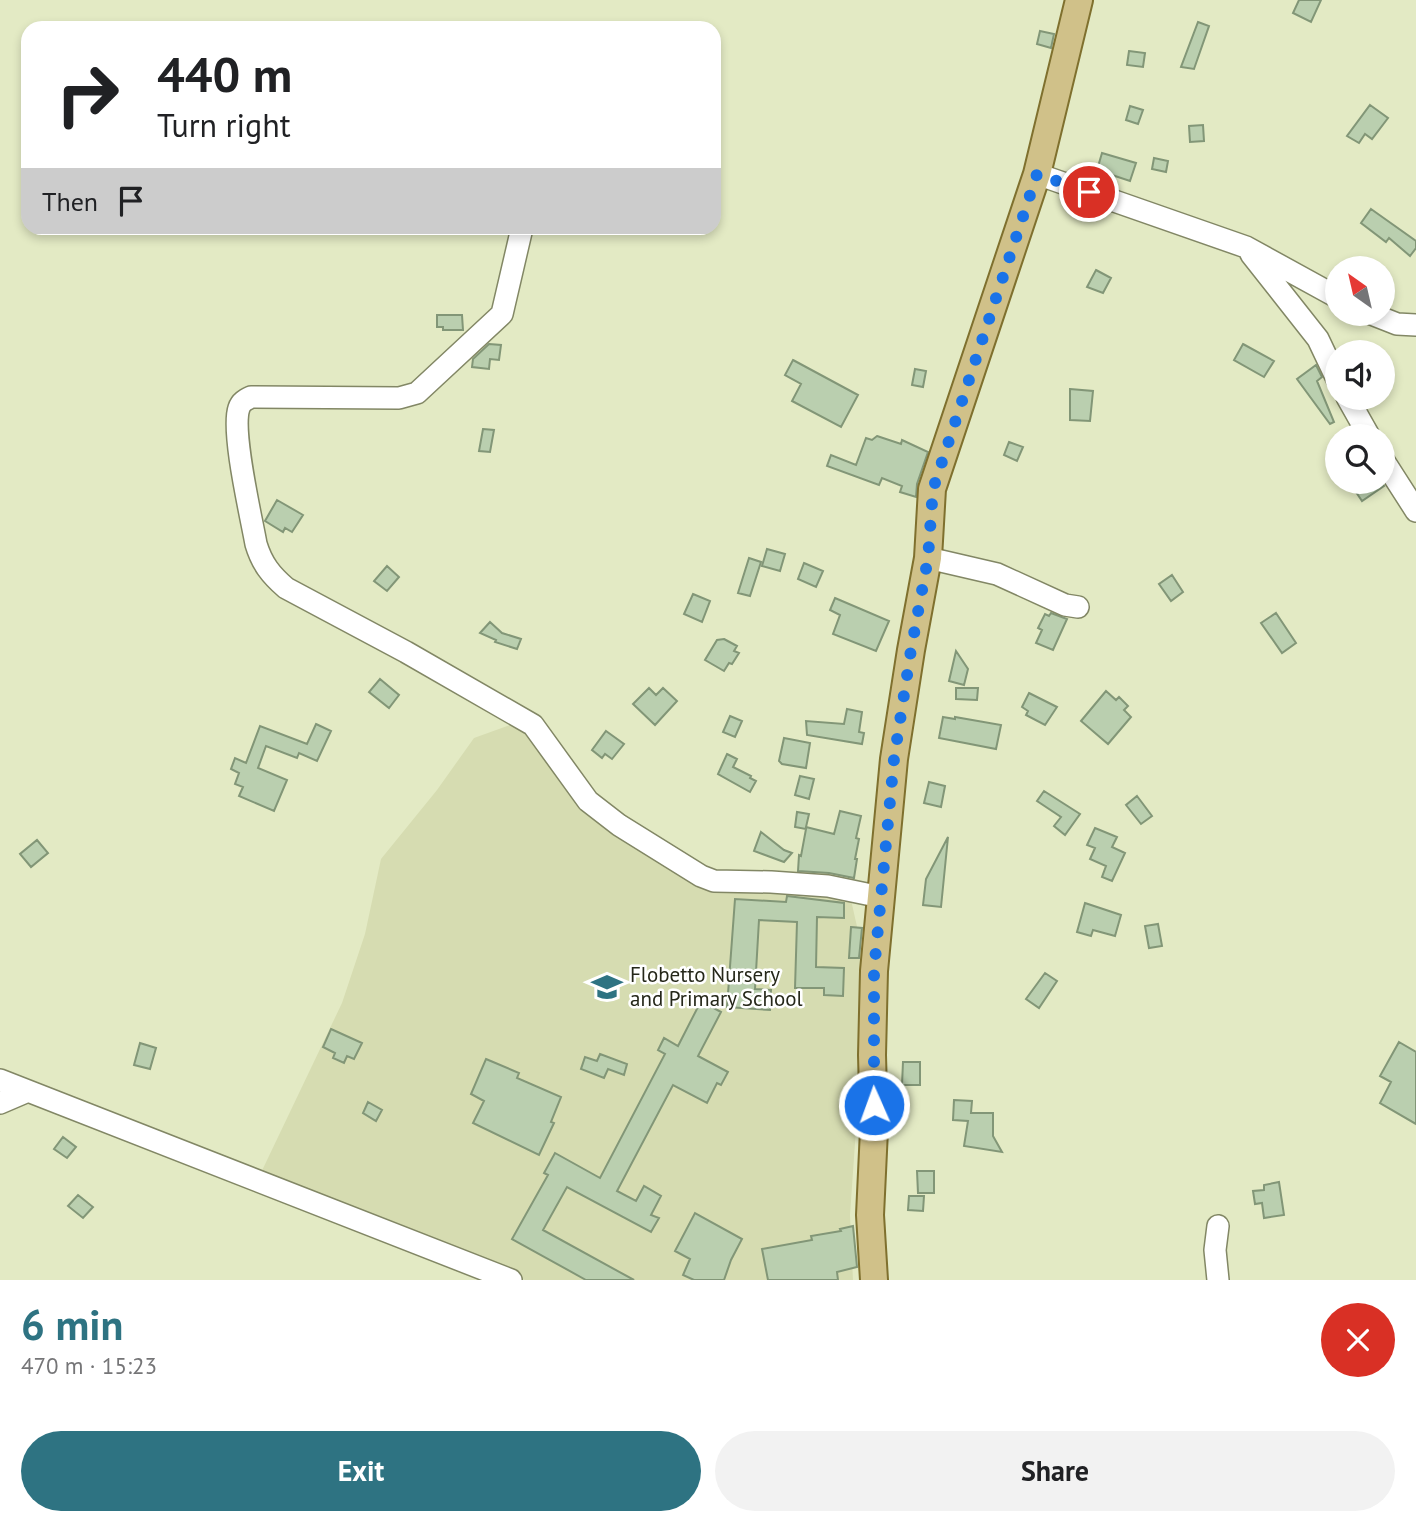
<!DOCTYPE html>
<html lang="en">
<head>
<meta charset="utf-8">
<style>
	body { margin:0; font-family:"PT Sans",sans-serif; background:#f2f2f2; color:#202124; height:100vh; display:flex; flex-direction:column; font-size:26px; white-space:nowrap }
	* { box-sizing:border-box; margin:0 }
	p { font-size:23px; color:#757577 }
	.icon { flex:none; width:38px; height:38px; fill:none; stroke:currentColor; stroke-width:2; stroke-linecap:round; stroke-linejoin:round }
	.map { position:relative; height:1280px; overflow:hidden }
	.panel { display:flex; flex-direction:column; background:#fff; flex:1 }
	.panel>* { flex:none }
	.banner { position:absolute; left:21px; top:21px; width:700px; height:214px; border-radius:21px; box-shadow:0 4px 10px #0003; background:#fff; color:#202124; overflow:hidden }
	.needle { width:46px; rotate:326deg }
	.buttons { position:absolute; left:1325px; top:256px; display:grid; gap:14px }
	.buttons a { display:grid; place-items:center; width:70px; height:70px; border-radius:50%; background:#fff; box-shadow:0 4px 10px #0003; font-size:35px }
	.pin { position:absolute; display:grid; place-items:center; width:60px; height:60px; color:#fff; margin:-30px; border:4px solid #fff; border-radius:50%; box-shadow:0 2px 7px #0007 }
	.me { position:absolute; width:77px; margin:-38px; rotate:358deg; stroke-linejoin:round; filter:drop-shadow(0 0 5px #0008) }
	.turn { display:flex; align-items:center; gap:24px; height:147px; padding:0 21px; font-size:32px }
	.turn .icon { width:91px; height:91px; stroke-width:2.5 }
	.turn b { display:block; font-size:49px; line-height:60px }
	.then { display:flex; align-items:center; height:66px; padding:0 21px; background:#0003; gap:14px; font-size:26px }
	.round { display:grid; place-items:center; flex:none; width:74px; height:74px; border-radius:37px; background:#f2f2f2 }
	.head { display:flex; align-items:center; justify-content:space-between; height:119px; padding:0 21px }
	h1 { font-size:42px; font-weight:600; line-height:52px; color:#2e7382 }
	.button { display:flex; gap:14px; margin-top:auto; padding:14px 21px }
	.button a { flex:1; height:80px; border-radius:42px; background:#2e7382; color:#fff; font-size:28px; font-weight:600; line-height:80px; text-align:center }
	.button a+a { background:#f2f2f2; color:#202124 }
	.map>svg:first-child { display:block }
	.built { fill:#d6dcb1 }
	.building { fill:#bacfaf; stroke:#829677; stroke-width:2 }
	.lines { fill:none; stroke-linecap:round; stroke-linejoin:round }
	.minor-casing { stroke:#828765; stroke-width:24 }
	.major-casing { stroke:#7f702e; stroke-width:30 }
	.minor { stroke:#fff; stroke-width:21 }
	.major { stroke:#d0c189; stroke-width:26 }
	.route { stroke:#1a73e8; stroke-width:12; stroke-dasharray:0 21.6 }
	.labels { text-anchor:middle; stroke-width:5; stroke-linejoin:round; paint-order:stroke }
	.poi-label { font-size:21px; fill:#252719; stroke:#fff; text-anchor:start }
</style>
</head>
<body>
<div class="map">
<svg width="1416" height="1280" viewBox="0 0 1416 1280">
	<rect width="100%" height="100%" fill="#e3eac4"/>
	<path class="built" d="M524,720L570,796L693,871H769L849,891L867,971L850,1215L853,1280H525L258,1179L342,1003L365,934L381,859L437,790L474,738Z"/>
	<path class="building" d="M1299,0H1321L1311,22L1293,13Z
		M1198,22L1209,26L1194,69L1181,67Z
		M1040,31L1054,34L1051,48L1037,44Z
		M1129,51L1145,53L1143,67L1127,65Z
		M1370,105L1388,118L1372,139L1365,134L1359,143L1347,136Z
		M1130,106L1143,110L1138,124L1126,120Z
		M1203,125L1204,141L1190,142L1189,126Z
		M1102,153L1136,163L1130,181L1097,170Z
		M1154,158L1168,161L1166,172L1152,169Z
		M1371,209L1416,241V248L1410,256L1389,238L1386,242L1361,223Z
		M1096,270L1111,278L1103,293L1087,287Z
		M437,315H462L463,330H443V327H437Z
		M489,344L501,345L499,360L490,359L489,369L472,367L473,359Z
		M1243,344L1274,361L1264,377L1234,360Z
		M793,360L858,395L841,427L792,401L801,384L785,375Z
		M1316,365L1322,377L1317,381L1334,422L1330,424L1297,379Z
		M915,369L926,371L923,387L912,385Z
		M1070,389L1093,391L1090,421L1070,420Z
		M483,429L494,430L490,452L479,451Z
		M877,436L901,444L902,440L928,452L917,484L916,497L900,492L902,486L882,478L879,485L827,466L831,455L856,465L866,438L872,440Z
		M1009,442L1023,447L1017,461L1004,455Z
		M1365,481H1381L1384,486L1362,501L1354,489Z
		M277,500L303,515L292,532L285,528L283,532L265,521Z
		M767,549L785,554L780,571L762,566Z
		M749,558L761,562L750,596L738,593Z
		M804,563L823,571L816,587L798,579Z
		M387,566L399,577L387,591L374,581Z
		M1172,575L1183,592L1171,601L1159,584Z
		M693,594L710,601L702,622L684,614Z
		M835,598L889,621L876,651L833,634L840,615L830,610Z
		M1051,613L1067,619L1053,650L1036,643L1042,630L1038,628L1045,614L1049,616Z
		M1276,613L1296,643L1282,653L1261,623Z
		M490,622L502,633L521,639L517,649L495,642L496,640L480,633Z
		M724,639L737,646L734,651L739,653L732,664L729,663L724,671L705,660L717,640Z
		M956,651L968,669L964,685L949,681Z
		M380,679L399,695L389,708L369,692Z
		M649,688L656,695L663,688L677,701L655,725L633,704Z
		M956,688H978L977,700L956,699Z
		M1106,691L1116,700L1119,697L1128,706L1124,710L1131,717L1108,744L1081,721Z
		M1029,693L1057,707L1045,725L1026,715L1028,711L1022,707Z
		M847,709L862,712L859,732L864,733L862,744L807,735L806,721L844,724Z
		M730,716L742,721L735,737L723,732Z
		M943,717L955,719V717L1001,725L996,749L939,738Z
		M316,724L331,731L317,761L299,753L297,758L266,746L258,768L287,780L274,811L239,796L243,787L235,784L239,773L231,769L235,758L246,763L260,726L307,744Z
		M606,731L624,744L612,759L605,754L602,758L592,750Z
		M784,738L810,743L806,768L782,764L779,761Z
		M727,754L737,759L733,767L751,776L750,778L756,781L750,792L718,774Z
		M800,776L814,779L809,799L795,795Z
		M929,782L945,786L941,807L924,803Z
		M1044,791L1080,814L1065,835L1054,826L1061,817L1037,801Z
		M1137,796L1152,816L1141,824L1126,805Z
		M840,811L861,816L856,838L859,839L855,859H857L854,878L829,873L798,871L799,855L801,856L806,829L795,827L797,812L809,814L806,827L834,834Z
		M1095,828L1117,837L1112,847L1125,853L1112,881L1102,877L1106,866L1090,859L1095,848L1087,845Z
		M761,832L784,850L792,853L784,862L754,851Z
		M948,837L941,907L923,905L926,879Z
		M37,840L48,853L31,867L20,854Z
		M787,896L844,903V918L817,917L816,967L844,968L843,996L824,995V988H795L797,922L759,920L755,989L771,990L770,1010L727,1007L735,899L786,902Z
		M1085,903L1121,915L1115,936L1093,930L1091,936L1077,932Z
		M1158,924L1162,946L1149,948L1145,926Z
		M851,927L862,928L859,958H849Z
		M1045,973L1057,981L1039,1008L1026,999Z
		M701,1001L721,1012L698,1056L728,1072L721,1085L717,1083L707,1103L673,1085L617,1191L636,1201L644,1186L661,1196L651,1215L659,1218L651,1232L567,1187L543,1230L634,1280H586L512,1239L548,1175L544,1173L555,1153L600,1178L665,1054L658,1050L664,1038L678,1046Z
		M331,1029L362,1043L354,1059L347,1056L344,1063L333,1058L335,1053L323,1047Z
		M1399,1042L1416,1052V1124L1380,1103L1391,1082L1380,1076Z
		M140,1043L156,1048L150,1069L134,1065Z
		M600,1054L627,1064L624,1075L608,1069L604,1078L581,1069L585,1057L597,1061Z
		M486,1059L519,1073L517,1078L561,1097L551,1122L554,1123L539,1155L473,1123L484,1101L471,1094Z
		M903,1062H920V1085H902Z
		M954,1100L972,1101L971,1113H993V1136L1002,1152L964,1146L968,1121L953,1120Z
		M368,1102L382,1110L376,1121L363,1113Z
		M63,1137L76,1147L67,1158L54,1149Z
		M917,1171H934V1193H918Z
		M1279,1182L1284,1215L1264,1218L1262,1203L1255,1204L1253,1191L1264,1190V1185Z
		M78,1195L93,1207L83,1218L68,1206Z
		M909,1196H924L923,1211L908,1210Z
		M695,1213L742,1239L731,1260L724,1280H694L683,1275L690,1259L675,1251Z
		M853,1226L857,1267L837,1272L838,1280H768L762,1249L812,1240L811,1236L841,1231L840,1229Z"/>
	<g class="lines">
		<g class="minor-casing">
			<path id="minor" d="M1037,174L1246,247L1337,297
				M522,228L502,314L417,393L399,398L251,397C245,400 241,402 239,408C231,431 251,516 256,544C262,564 271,575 286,588L406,652L533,725L588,801L619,825L701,876L714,881L771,882L828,886L881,897
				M1251,254L1318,339L1337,379
				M1369,313L1397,324L1416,325
				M1347,397L1369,436
				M1382,458L1416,511
				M928,558L997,574L1065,605L1078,607
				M0,1080L511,1280
				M0,1103L28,1091
				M1218,1226L1215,1250L1218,1280"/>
		</g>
		<g class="major-casing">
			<path id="major" d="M874,1280L870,1215L874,1130L872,1055L874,971L894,759L911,650L928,558L932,489L1037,174L1079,0"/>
		</g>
		<use href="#minor" class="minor"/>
		<use href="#major" class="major"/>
	</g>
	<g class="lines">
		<path class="route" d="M874,1105V971L894,759L911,650L928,558L933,489L1037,174L1089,192"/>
	</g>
	<defs>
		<g id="school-bare" transform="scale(2.415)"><path d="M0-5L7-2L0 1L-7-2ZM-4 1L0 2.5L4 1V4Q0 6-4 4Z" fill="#2e7382" stroke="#fff" stroke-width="2.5" paint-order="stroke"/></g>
	</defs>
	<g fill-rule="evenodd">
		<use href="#school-bare" x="607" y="987"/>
	</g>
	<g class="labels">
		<g class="poi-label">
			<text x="630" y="982">Flobetto Nursery<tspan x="630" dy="24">and Primary School</tspan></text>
		</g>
	</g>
</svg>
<div class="buttons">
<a><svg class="needle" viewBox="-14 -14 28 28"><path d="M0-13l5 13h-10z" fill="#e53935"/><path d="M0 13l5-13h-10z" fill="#757577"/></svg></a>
<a><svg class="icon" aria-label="sound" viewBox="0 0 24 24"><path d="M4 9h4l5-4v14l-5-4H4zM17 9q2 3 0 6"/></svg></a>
<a><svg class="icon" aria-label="search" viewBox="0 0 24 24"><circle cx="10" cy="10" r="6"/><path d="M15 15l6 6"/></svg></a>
</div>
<div class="pin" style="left:1089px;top:192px;background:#d93025"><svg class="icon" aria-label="arrive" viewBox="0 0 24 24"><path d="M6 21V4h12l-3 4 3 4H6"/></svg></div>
<svg class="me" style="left:874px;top:1105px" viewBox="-20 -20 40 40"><circle r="17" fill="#1a73e8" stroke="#fff" stroke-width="3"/><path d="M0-11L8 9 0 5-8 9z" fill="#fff"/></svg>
<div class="banner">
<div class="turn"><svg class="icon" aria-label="right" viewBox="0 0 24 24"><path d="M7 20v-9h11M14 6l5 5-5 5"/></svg><div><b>440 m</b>Turn right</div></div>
<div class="then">Then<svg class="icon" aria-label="arrive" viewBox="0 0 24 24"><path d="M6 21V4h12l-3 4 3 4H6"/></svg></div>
</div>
</div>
<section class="panel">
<div class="head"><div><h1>6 min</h1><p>470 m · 15:23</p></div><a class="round" style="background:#d93025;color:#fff"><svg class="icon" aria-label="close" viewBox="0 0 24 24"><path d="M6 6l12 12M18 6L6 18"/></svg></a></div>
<div class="button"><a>Exit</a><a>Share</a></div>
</section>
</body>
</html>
